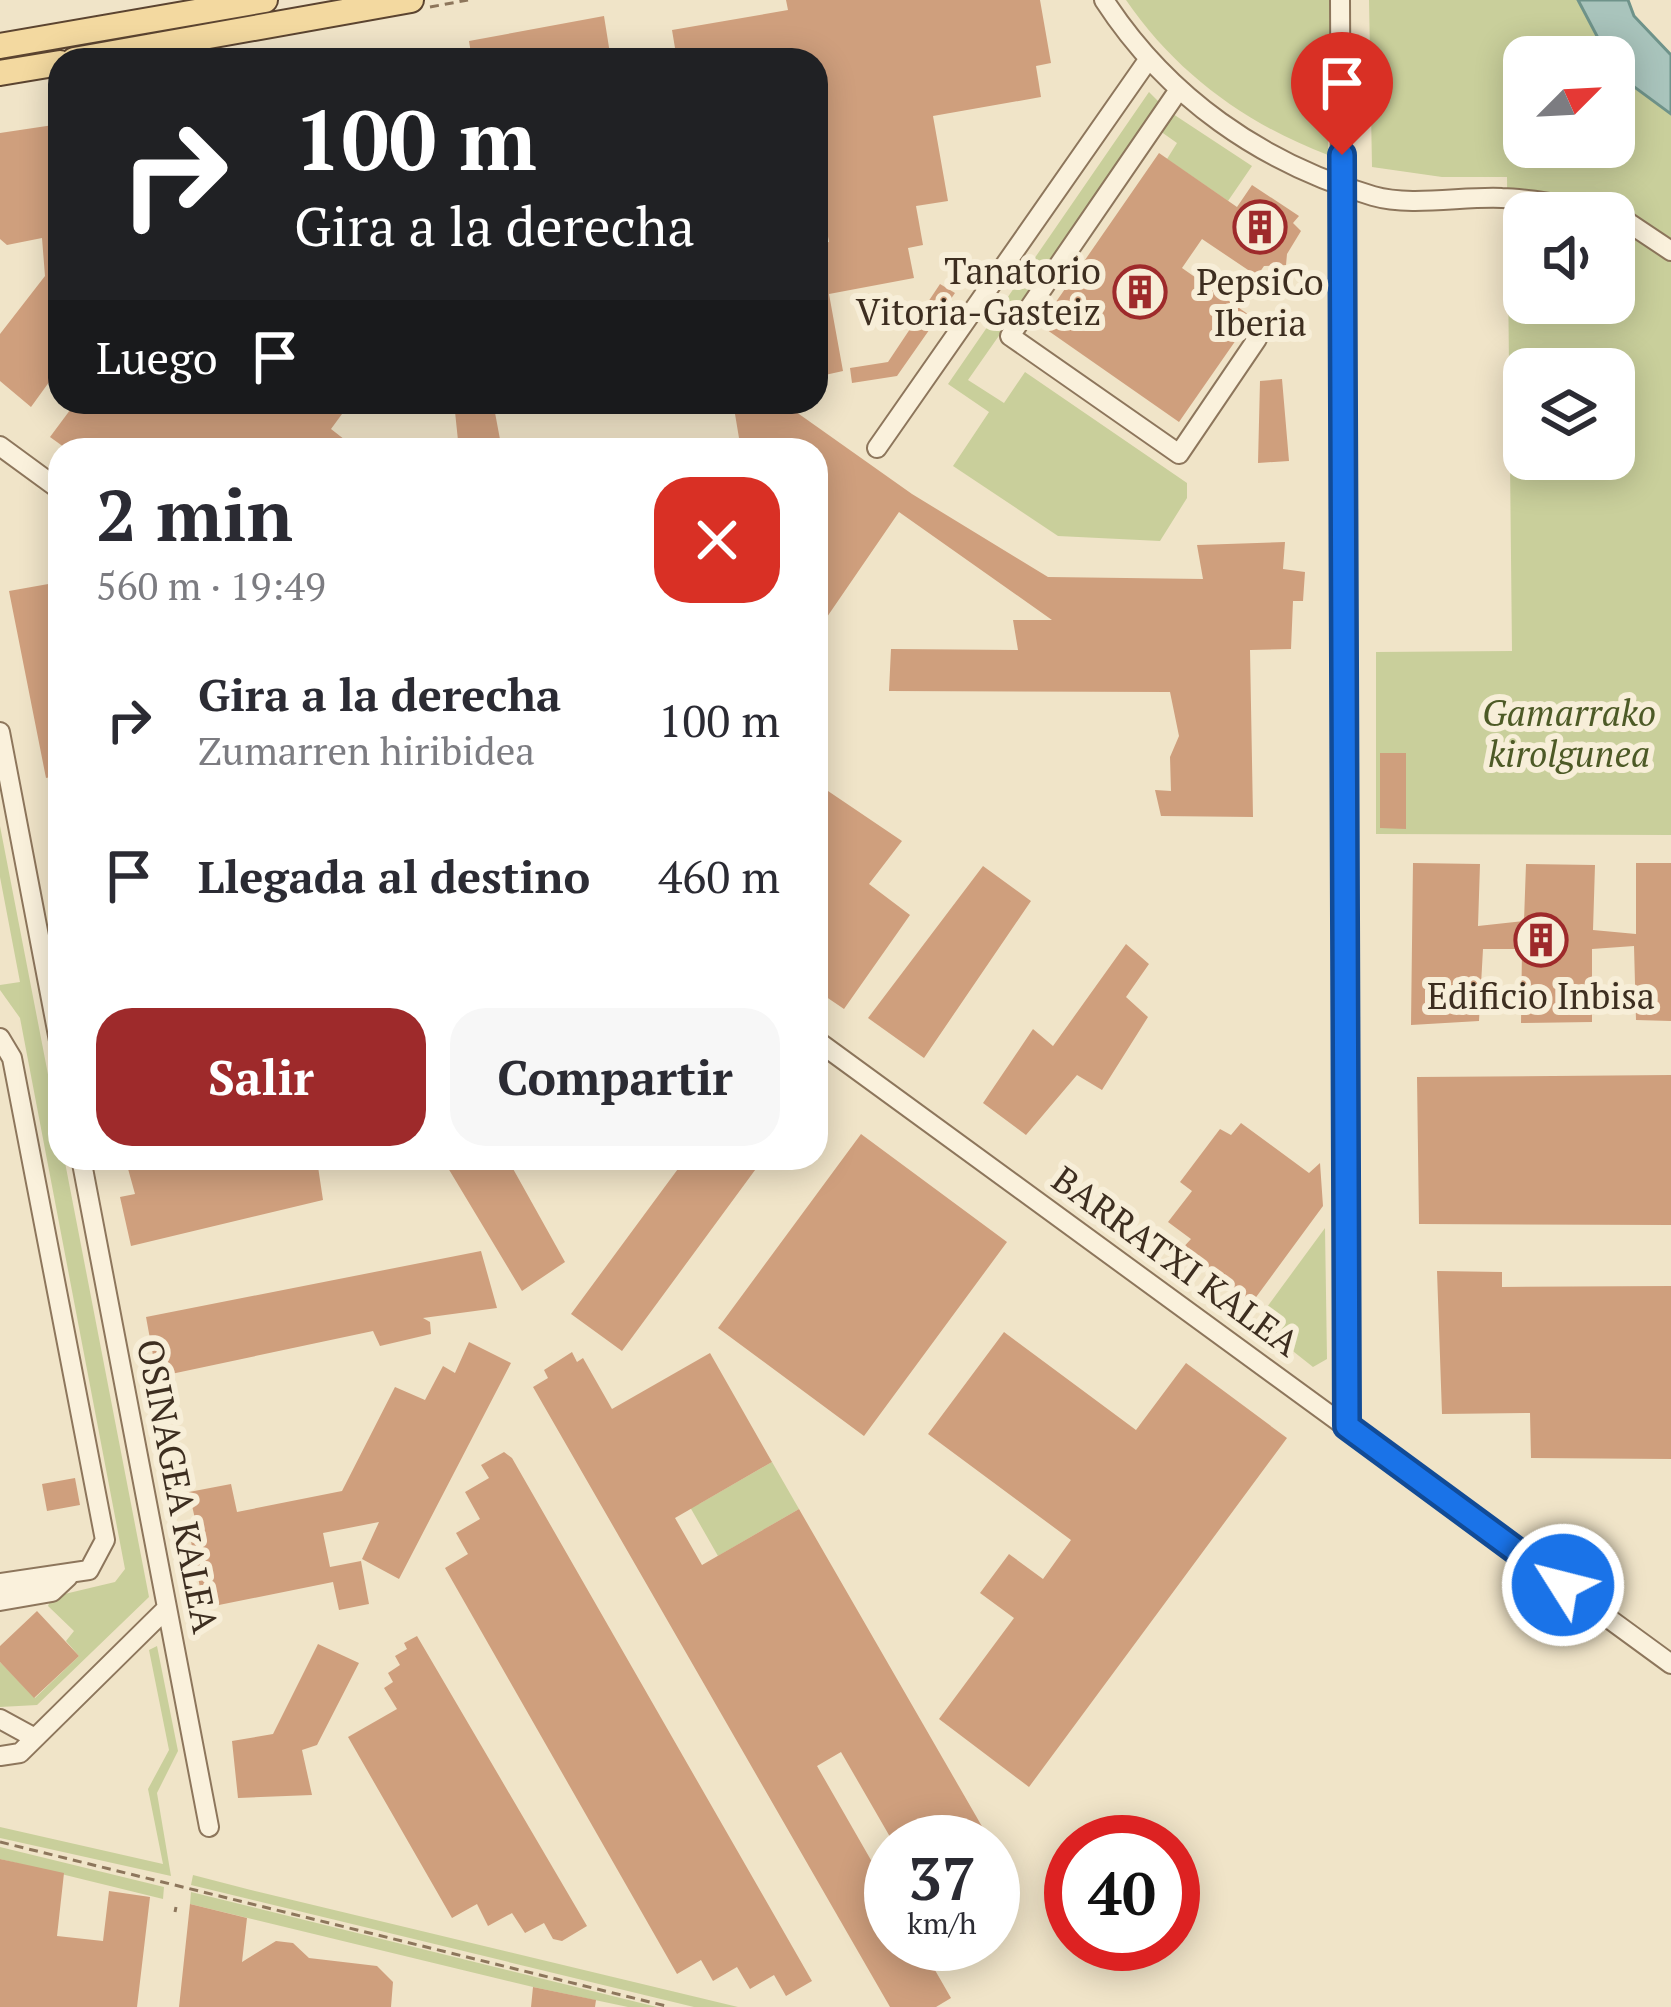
<!DOCTYPE html>
<html lang="es">
<head>
<meta charset="utf-8">
<style>
	body { margin:0; font-family:"PT Serif",serif; background:#f7f7f7; color:#2b2b33; height:100vh; display:flex; flex-direction:column; font-size:45px; white-space:nowrap }
	* { box-sizing:border-box; margin:0 }
	p { font-size:39px; color:#7c7c81 }
	.icon { flex:none; width:66px; height:66px; fill:none; stroke:currentColor; stroke-width:2; stroke-linecap:round; stroke-linejoin:round }
	.map { position:relative; flex:1; overflow:hidden }
	.details { position:absolute; left:48px; top:438px; width:780px; height:732px; display:flex; flex-direction:column; background:#fff; border-radius:36px; box-shadow:0 6px 30px #0003 }
	.details>* { flex:none }
	.top-card { position:absolute; left:48px; top:48px; width:780px; height:366px; border-radius:36px; box-shadow:0 6px 30px #0003; background:#202124; color:#fff; overflow:hidden }
	.needle { width:78px; rotate:66deg }
	.tools { position:absolute; left:1503px; top:36px; display:grid; gap:24px }
	.tools a { display:grid; place-items:center; width:132px; height:132px; border-radius:24px; background:#fff; box-shadow:0 6px 30px #0003; font-size:60px }
	.speed { position:absolute; left:864px; top:1815px; display:flex; gap:24px; font-size:60px; font-weight:700; text-align:center }
	.speed>* { display:grid; place-content:center; width:156px; height:156px; border-radius:50%; background:#fff; box-shadow:0 6px 30px #0003; line-height:1 }
	.speed small { font-size:30px; font-weight:400 }
	.speed .limit { border:18px solid #d22; background:#fff; color:#111 }
	.pin { position:absolute; display:grid; place-items:center; width:102px; height:102px; color:#fff; margin:-123px -51px; border-radius:50% 50% 50% 0; rotate:-45deg; box-shadow:0 0 12px #0007 }
	.pin .icon { rotate:45deg }
	.me { position:absolute; width:132px; margin:-66px; rotate:306deg; stroke-linejoin:round; filter:drop-shadow(0 0 9px #0008) }
	.turn { display:flex; align-items:center; gap:42px; height:252px; padding:0 48px; font-size:54px }
	.turn .icon { width:156px; height:156px; stroke-width:2.5 }
	.turn b { display:block; font-size:84px; line-height:102px }
	.then { display:flex; align-items:center; height:114px; padding:0 48px; background:#0003; gap:24px; font-size:45px }
	.round { display:grid; place-items:center; flex:none; width:126px; height:126px; border-radius:36px; background:#f7f7f7 }
	.head { display:flex; align-items:center; justify-content:space-between; height:204px; padding:0 48px }
	h1 { font-size:72px; font-weight:700; line-height:90px }
	.action { display:flex; gap:24px; margin-top:auto; padding:24px 48px }
	.action a { flex:1; height:138px; border-radius:36px; background:#9e2a2b; color:#fff; font-size:48px; font-weight:700; line-height:138px; text-align:center }
	.action a+a { background:#f7f7f7; color:#2b2b33 }
	ul { padding:0; list-style:none }
	li { display:flex; align-items:center; gap:36px; height:156px; padding:0 48px }
	li div { flex:1 }
	li b { display:block; font-size:45px }
	li em { font-style:normal }
	.map>svg:first-child { display:block }
	.green { fill:#c9cf9b; fill-rule:evenodd }
	.water { fill:#a9c4bc; stroke:#6f938a; stroke-width:3 }
	.building { fill:#cf9f7d }
	.lines { fill:none; stroke-linecap:round; stroke-linejoin:round }
	.minor-casing { stroke:#8d765c; stroke-width:22 }
	.major-casing { stroke:#5b4430; stroke-width:28 }
	.path { stroke:#8d765c; stroke-width:3; stroke-dasharray:9 6; stroke-linecap:butt }
	.minor { stroke:#faf1dc; stroke-width:18 }
	.major { stroke:#f3d9a0; stroke-width:24 }
	.route-casing { stroke:#114b97; stroke-width:30 }
	.route { stroke:#1a73e8; stroke-width:21 }
	.labels { text-anchor:middle; stroke-width:12; stroke-linejoin:round; paint-order:stroke }
	.poi-label { font-size:36px; fill:#3d2e20; stroke:#f7eed8 }
	.park-label { font-size:36px; font-style:italic; fill:#4d5a26; stroke:#f7eed8 }
	.street-label { font-size:36px; fill:#3d2e20; stroke:#f7eed8 }
</style>
</head>
<body>
<div class="map">
<svg width="1671" height="2007" viewBox="0 0 1671 2007">
	<rect width="100%" height="100%" fill="#f0e4c8"/>
	<path class="green" d="M1126,0H1331L1328,155C1246,124 1176,73 1126,0Z
		M1369,0H1578L1608,57H1524V147H1614V68L1671,114V835L1376,834V652L1512,651L1507,177H1442L1372,167ZM1524,213H1614V303H1524ZM1524,369H1614V459H1524Z
		M1149,92L1161,104L968,380L1004,403L1025,372L1187,483V498L1160,541L1058,536L953,466L989,412L948,384Z
		M1173,114L1252,166L1228,201L1167,159L1177,143L1160,131Z
		M0,826L149,1597L37,1705L0,1707V1662L35,1698L79,1656L66,1641L74,1631L48,1606L52,1597L115,1582L125,1569L20,1018L0,990V985L20,982L0,877Z
		M1325,1228L1327,1359L1313,1367L1256,1322Z
		M650,1437L699,1504L772,1462L799,1509L718,1556Z
		M157,1646L178,1751L157,1793L171,1876L0,1838V1827L163,1864L148,1789L169,1750L149,1650Z
		M0,1847L164,1887L163,1899L0,1859Z
		M193,1875L247,1889L738,2007H694L191,1885Z
		M191,1892L657,2007H628L533,1987L190,1904Z"/>
	<path class="water" d="M1578,0H1628L1634,16L1671,55V114L1618,75L1614,57H1608Z"/>
	<path class="building" d="M786,0H1040L1051,63L1036,66L1041,97L933,116L948,201L916,206L923,245L908,248L914,278L829,294L843,371L816,377V244L829,242L816,170V60H677L672,30L788,10Z
		M604,16L611,60H472L469,41Z
		M60,124V367L31,407L0,381V334L45,276L42,238L7,245L0,239V133Z
		M1159,153L1237,207L1252,185L1299,216L1293,223L1301,231L1287,254L1286,265L1264,266L1257,276L1202,239L1182,268L1252,317L1179,422L1040,325Z
		M940,284L955,293L897,376L852,383L850,368L888,362Z
		M1282,379L1289,461L1258,463L1260,381Z
		M76,402H327L342,414L331,429L358,450H68L50,437Z
		M454,402H493L502,450H459Z
		M733,402H782L912,494L1048,577L1203,579L1197,545L1285,542L1283,569L1305,572L1303,601H1293L1291,649L1250,650L1253,817L1161,816L1155,790L1171,791L1170,757L1179,736L1170,692L889,691L891,649L1018,650L1013,620H1052L899,512L816,633V450H741Z
		M54,583L60,615V775L46,778L9,591Z
		M1380,753H1406V829L1380,828Z
		M828,791L902,841L869,884L910,915L844,1009L816,990V809Z
		M1413,863L1480,864L1478,926L1524,921L1526,864L1595,865L1593,930L1636,934V863H1671V1021L1636,1020L1634,946L1592,949V1022L1521,1023L1522,949H1483L1479,1021L1411,1025Z
		M983,866L1031,901L924,1058L868,1018Z
		M1126,944L1149,964L1126,997L1148,1017L1102,1090L1077,1075L1026,1135L983,1103L1033,1029L1053,1046Z
		M1671,1075V1225L1419,1224L1417,1077Z
		M1241,1123L1309,1173L1320,1163L1323,1206L1251,1304L1179,1252L1191,1239L1168,1222L1192,1191L1180,1182L1220,1129L1231,1135Z
		M861,1134L1007,1242L864,1436L718,1328Z
		M125,1158H291L292,1165L317,1160L323,1200L131,1246L120,1197L135,1194Z
		M442,1158H507L565,1262L522,1291Z
		M686,1158H747L758,1166L622,1351L571,1314Z
		M481,1251L497,1308L423,1318L430,1322L431,1334L380,1346L373,1331L157,1377L146,1317Z
		M1437,1271L1502,1272V1287L1671,1286V1459L1531,1458L1530,1413L1442,1414Z
		M1004,1332L1136,1430L1186,1363L1287,1438L1029,1787L939,1719L1014,1618L980,1593L1009,1554L1043,1579L1071,1540L928,1434Z
		M469,1342L511,1363L399,1579L362,1559L379,1522L323,1533L330,1567L361,1561L369,1604L339,1610L333,1582L204,1608L187,1521L195,1519L189,1492L231,1484L237,1512L342,1491L395,1387L425,1400L443,1366L455,1373Z
		M572,1352L577,1362L583,1358L612,1409L710,1353L772,1462L675,1518L702,1565L799,1509L991,1842H893L841,1752L817,1766L891,1895V1944H920L951,1998L936,2007H890L533,1387L548,1378L544,1370Z
		M504,1452L512,1458L812,1981L786,1996L774,1975L750,1989L737,1967L713,1981L701,1960L677,1974L445,1568L468,1554L456,1533L480,1519L465,1492L489,1478L481,1465Z
		M75,1478L80,1505L47,1511L42,1484Z
		M37,1611L79,1656L34,1698L0,1662V1646Z
		M417,1636L587,1926L562,1941L553,1939L544,1923L525,1933L512,1913L488,1926L477,1904L452,1918L348,1737L397,1709L384,1688L393,1682L388,1673L400,1665L395,1656L407,1649L404,1643Z
		M318,1644L359,1663L317,1745L302,1750L312,1795L238,1798L232,1741L273,1734Z
		M0,1859L64,1873L57,1936L103,1941L109,1891L150,1897L137,2007H0Z
		M190,1904L247,1918L242,1962L276,1941L293,1943L309,1958L377,1966L393,1982L391,2007H179Z
		M533,1987L596,2000L595,2007H531Z"/>
	<g class="lines">
		<g class="minor-casing">
			<path id="minor" d="M1104,0C1167,97 1261,163 1373,196C1411,207 1463,196 1502,198C1538,199 1576,208 1612,213
				M1340,0L1347,1426
				M1178,91L1010,336L1179,454L1257,339
				M1614,213L1671,251
				M0,446L60,490
				M877,448L1148,60
				M0,732L60,1046
				M0,1038L12,1058L105,1540L89,1570L0,1583
				M816,1040L1671,1664
				M81,1158L209,1827
				M0,1601L52,1592L68,1577
				M0,1719L33,1737
				M0,1756L20,1753L167,1608"/>
		</g>
		<g class="major-casing">
			<path id="major" d="M0,46L265,0
				M74,60L411,0
				M0,73L60,63"/>
		</g>
		<path class="path" d="M430,7L468,0
			M0,1842L670,2007
			M175,1912L176,1907"/>
		<use href="#minor" class="minor"/>
		<use href="#major" class="major"/>
	</g>
	<g class="lines">
		<g class="route-casing">
			<path id="route" d="M1342,155L1347,1426L1563,1585"/>
		</g>
		<use href="#route" class="route"/>
	</g>
	<defs>
		<g id="building-ring" transform="scale(2.7)"><circle r="9.5" fill="#f7eed8" stroke="#9e2a2b" stroke-width="1.5"/><path d="M-4-6H4V6H1V3H-1V6H-4ZM-2.5-4.3h1.7v1.8h-1.7ZM.8-4.3h1.7v1.8H.8ZM-2.5-1h1.7V.8h-1.7ZM.8-1h1.7V.8H.8Z" fill="#9e2a2b"/></g>
	</defs>
	<g fill-rule="evenodd">
		<use href="#building-ring" x="1260" y="227"/>
		<use href="#building-ring" x="1140" y="292"/>
		<use href="#building-ring" x="1541" y="940"/>
	</g>
	<g class="labels">
		<g class="poi-label">
			<text x="1101" y="284" text-anchor="end">Tanatorio<tspan x="1101" dy="41">Vitoria-Gasteiz</tspan></text>
			<text x="1260" y="295">PepsiCo<tspan x="1260" dy="41">Iberia</tspan></text>
			<text x="1541" y="1009">Edificio Inbisa</text>
		</g>
		<g class="park-label">
			<text x="1569" y="726">Gamarrako<tspan x="1569" dy="41">kirolgunea</tspan></text>
		</g>
		<g class="street-label">
			<text transform="translate(1176 1261) rotate(36)" y="13">BARRATXI KALEA</text>
			<text transform="translate(178 1486) rotate(79)" y="13">OSINAGEA KALEA</text>
		</g>
	</g>
</svg>
<div class="tools">
<a><svg class="needle" viewBox="-14 -14 28 28"><path d="M0-13l5 13h-10z" fill="#e53935"/><path d="M0 13l5-13h-10z" fill="#7c7c81"/></svg></a>
<a><svg class="icon" aria-label="sound" viewBox="0 0 24 24"><path d="M4 9h4l5-4v14l-5-4H4zM17 9q2 3 0 6"/></svg></a>
<a><svg class="icon" aria-label="layers" viewBox="0 0 24 24"><path d="M12 4l9 5-9 5-9-5zM3 14l9 5 9-5"/></svg></a>
</div>
<div class="speed"><div>37<small>km/h</small></div><div class="limit">40</div></div>
<div class="pin" style="left:1342px;top:155px;background:#d93025"><svg class="icon" aria-label="arrive" viewBox="0 0 24 24"><path d="M6 21V4h12l-3 4 3 4H6"/></svg></div>
<svg class="me" style="left:1563px;top:1585px" viewBox="-20 -20 40 40"><circle r="17" fill="#1a73e8" stroke="#fff" stroke-width="3"/><path d="M0-11L8 9 0 5-8 9z" fill="#fff"/></svg>
<div class="top-card">
<div class="turn"><svg class="icon" aria-label="right" viewBox="0 0 24 24"><path d="M7 20v-9h11M14 6l5 5-5 5"/></svg><div><b>100 m</b>Gira a la derecha</div></div>
<div class="then">Luego<svg class="icon" aria-label="arrive" viewBox="0 0 24 24"><path d="M6 21V4h12l-3 4 3 4H6"/></svg></div>
</div>
<section class="details">
<div class="head"><div><h1>2 min</h1><p>560 m · 19:49</p></div><a class="round" style="background:#d93025;color:#fff"><svg class="icon" aria-label="close" viewBox="0 0 24 24"><path d="M6 6l12 12M18 6L6 18"/></svg></a></div>
<ul>
<li><svg class="icon" aria-label="right" viewBox="0 0 24 24"><path d="M7 20v-9h11M14 6l5 5-5 5"/></svg><div><b>Gira a la derecha</b><p>Zumarren hiribidea</p></div><em>100 m</em></li>
<li><svg class="icon" aria-label="arrive" viewBox="0 0 24 24"><path d="M6 21V4h12l-3 4 3 4H6"/></svg><div><b>Llegada al destino</b></div><em>460 m</em></li>
</ul>
<div class="action"><a>Salir</a><a>Compartir</a></div>
</section>
</div>
</body>
</html>
